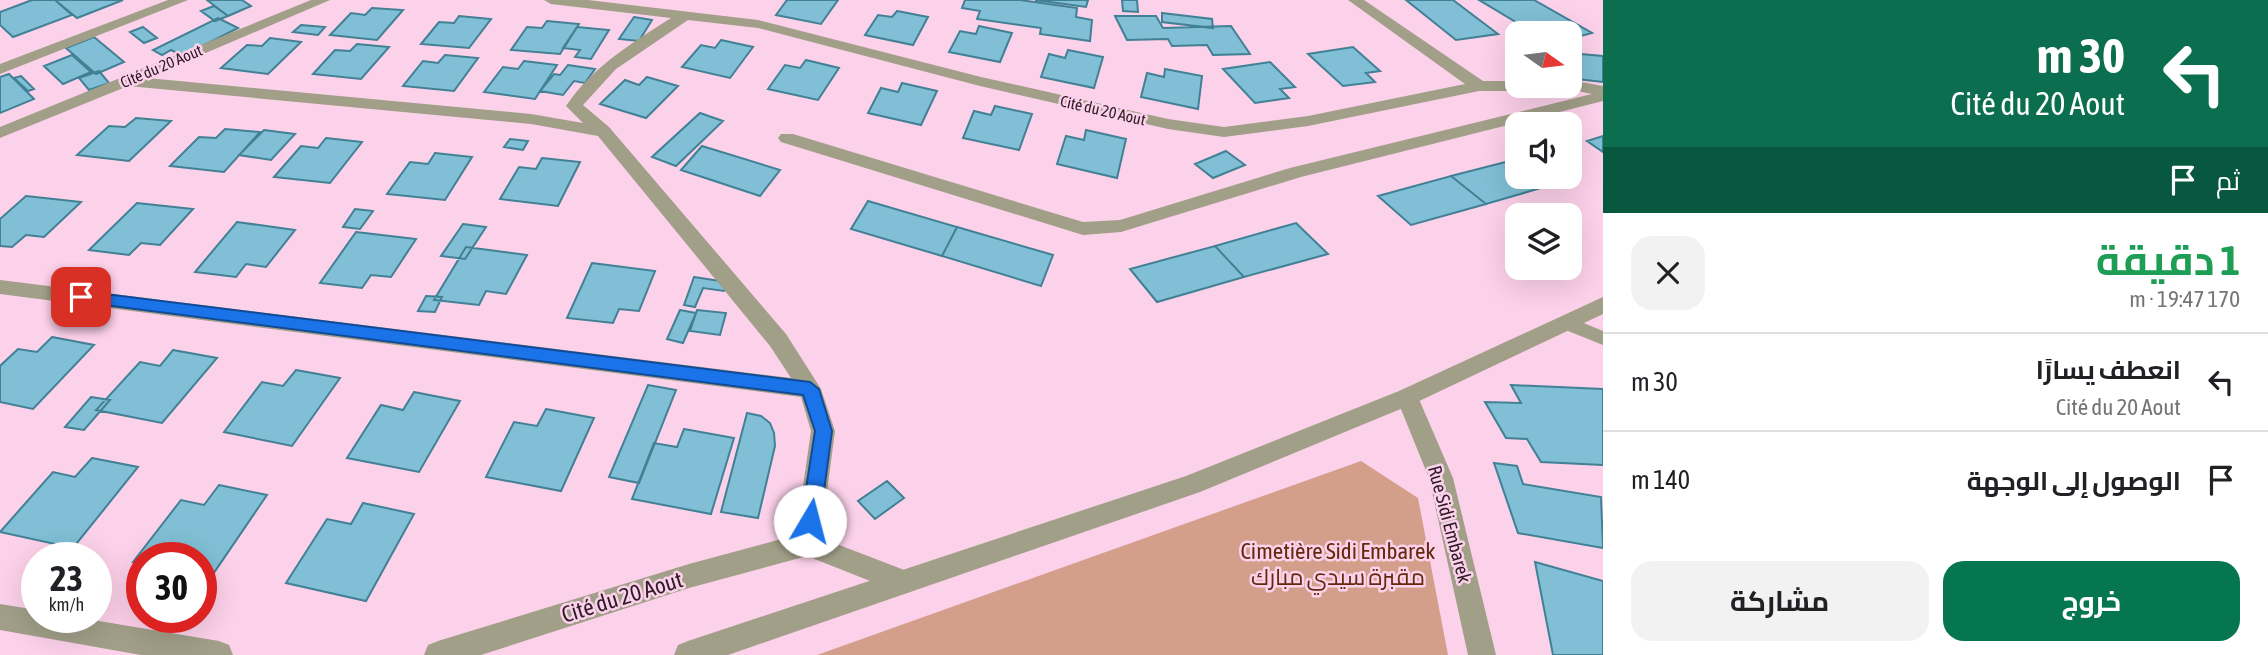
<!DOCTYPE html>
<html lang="ar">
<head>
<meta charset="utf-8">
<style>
	body { margin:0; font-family:"Asap Condensed",Cairo,sans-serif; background:#f2f2f2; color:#202124; direction:rtl; height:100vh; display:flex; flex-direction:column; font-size:26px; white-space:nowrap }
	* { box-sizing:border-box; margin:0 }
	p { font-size:23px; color:#757577 }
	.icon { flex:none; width:38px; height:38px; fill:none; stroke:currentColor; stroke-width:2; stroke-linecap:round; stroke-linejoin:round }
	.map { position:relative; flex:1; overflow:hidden; direction:ltr }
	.drawer { display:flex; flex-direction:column; background:#fff; width:665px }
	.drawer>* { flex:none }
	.guide { background:#0b6e4f; color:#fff; overflow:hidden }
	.needle { width:46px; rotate:104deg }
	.tools { position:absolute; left:1505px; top:21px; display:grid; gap:14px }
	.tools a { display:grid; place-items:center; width:77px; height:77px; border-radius:14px; background:#fff; box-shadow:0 7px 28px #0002; font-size:35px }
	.speed { position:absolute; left:21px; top:542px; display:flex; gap:14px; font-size:35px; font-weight:700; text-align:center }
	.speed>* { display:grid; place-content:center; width:91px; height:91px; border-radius:50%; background:#fff; box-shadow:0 7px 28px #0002; line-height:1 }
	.speed small { font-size:18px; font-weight:400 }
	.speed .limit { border:10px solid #d22; background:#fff; color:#111 }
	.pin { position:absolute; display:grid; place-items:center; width:60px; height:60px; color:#fff; margin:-30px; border-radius:14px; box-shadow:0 4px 10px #0006 }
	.me { position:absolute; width:77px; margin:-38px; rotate:8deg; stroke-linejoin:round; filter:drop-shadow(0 0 5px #0008) }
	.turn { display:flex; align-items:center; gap:24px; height:147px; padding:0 28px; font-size:32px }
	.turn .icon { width:91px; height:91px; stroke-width:2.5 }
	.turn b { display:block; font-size:49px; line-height:60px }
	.then { display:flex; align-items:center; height:66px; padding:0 28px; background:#0003; gap:14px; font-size:26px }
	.round { display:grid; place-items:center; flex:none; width:74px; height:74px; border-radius:21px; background:#f2f2f2 }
	.overview { display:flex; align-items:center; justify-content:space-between; height:119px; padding:0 28px }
	h1 { font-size:42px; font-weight:700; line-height:52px; color:#1e9e55 }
	.primary-button { display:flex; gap:14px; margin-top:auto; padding:14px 28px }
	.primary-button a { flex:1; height:80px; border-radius:21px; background:#067651; color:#fff; font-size:28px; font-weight:700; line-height:80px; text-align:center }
	.primary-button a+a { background:#f2f2f2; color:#202124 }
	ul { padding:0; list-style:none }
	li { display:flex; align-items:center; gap:21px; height:98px; padding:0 28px; border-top:2px solid #e0e0e0 }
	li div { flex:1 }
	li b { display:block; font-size:26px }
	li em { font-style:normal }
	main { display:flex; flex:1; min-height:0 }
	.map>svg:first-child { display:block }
	.green { fill:#d39f8b }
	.building { fill:#80bfd5; stroke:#418095; stroke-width:2 }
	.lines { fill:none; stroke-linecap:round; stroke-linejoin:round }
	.service { fill:#a19f88; fill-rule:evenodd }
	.minor { fill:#a19f88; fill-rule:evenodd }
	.tertiary { fill:#a19f88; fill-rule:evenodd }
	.route { fill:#1a73e8; stroke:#114b97; stroke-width:2 }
	.labels { text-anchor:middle; stroke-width:5; stroke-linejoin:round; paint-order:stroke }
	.far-street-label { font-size:16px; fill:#2f1b27; stroke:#fcd1ea }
	.street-label { font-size:19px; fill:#2f1b27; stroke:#fcd1ea }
	.near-park-label { font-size:23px; fill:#64280c; stroke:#fcd1ea }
	.near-street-label { font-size:23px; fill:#2f1b27; stroke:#fcd1ea }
</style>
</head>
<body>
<main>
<section class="drawer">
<div class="guide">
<div class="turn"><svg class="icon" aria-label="left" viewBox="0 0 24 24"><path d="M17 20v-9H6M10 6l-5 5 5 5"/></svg><div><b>30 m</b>Cité du 20 Aout</div></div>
<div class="then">ثم<svg class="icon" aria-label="arrive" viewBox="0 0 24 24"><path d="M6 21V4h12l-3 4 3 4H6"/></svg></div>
</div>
<div class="overview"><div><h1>1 دقيقة</h1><p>170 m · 19:47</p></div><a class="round"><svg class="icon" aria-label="close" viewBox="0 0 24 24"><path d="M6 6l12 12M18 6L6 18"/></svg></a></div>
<ul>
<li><svg class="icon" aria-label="left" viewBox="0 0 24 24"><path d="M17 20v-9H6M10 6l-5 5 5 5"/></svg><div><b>انعطف يسارًا</b><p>Cité du 20 Aout</p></div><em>30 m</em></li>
<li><svg class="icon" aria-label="arrive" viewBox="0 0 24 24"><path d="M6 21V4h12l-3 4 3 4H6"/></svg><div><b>الوصول إلى الوجهة</b></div><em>140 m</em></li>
</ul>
<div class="primary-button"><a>خروج</a><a>مشاركة</a></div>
</section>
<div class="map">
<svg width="1603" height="655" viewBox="0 0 1603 655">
	<rect width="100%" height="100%" fill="#fcd1ea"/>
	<path class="green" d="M1361,461L1418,498L1448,655H817Z"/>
	<path class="building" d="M32,0H55L72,15L13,37L0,25V12Z
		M55,0H123L77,18Z
		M207,0H242L251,6L228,16Z
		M787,0H838L821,24L776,15Z
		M965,0H1020L1077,8L1076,17L1092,20L1090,41L1040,34L1041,28L977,19L980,11L962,8Z
		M1035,0H1088L1086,7Z
		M1122,0H1137L1138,12L1123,11Z
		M1406,0H1453L1498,34L1456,40Z
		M1479,0H1534L1592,33L1570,39V33H1534Z
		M214,6L228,16L215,21L201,11Z
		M372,8L403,10L377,40L330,35L351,13L365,15Z
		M897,11L928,17L913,45L865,35L878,15L892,17Z
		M1162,13L1212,19L1213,28L1162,22Z
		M459,16L491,19L469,48L421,44L439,22L454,23Z
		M1115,16H1156L1163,28L1231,26L1250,54L1213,55L1207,45L1172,46L1168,39L1127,40Z
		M634,17L652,20L639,41L619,39Z
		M218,18L238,28L183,56L171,50L162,55L153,50Z
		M547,21L579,24L560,54L511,50L527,27L542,28Z
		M301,25L325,27L318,35L293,32Z
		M979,26L1012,33L1000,62L949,52L960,31L976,34Z
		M143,27L157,38L144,43L130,32Z
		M577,27L609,30L591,59L575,57L580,50L563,48Z
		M94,37L124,62L96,74L66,48Z
		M270,38L301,42L268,74L221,68L247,45L262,46Z
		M721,40L753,47L730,78L682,67L701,45L715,48Z
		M357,44L389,47L361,79L313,74L335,50L350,51Z
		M1353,47L1380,71L1366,73L1375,82L1343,86L1308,54Z
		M1068,50L1103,57L1094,88L1041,77L1049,54L1065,58Z
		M1570,53L1603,56V82L1577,79L1570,69V61H1574Z
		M72,55L91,72L63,84L44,66Z
		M445,55L478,58L454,91L403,86L423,61L438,63Z
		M806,60L839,68L818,100L768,89L785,65L800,68Z
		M524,61L557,65L535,99L484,92L503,67L518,69Z
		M1270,62L1295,87L1280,89L1289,98L1255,103L1223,69Z
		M568,65L595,69L585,83L574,81L563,95L540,91L554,74L560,75Z
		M1165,69L1202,76L1198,109L1141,97L1147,73L1164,77Z
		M99,71L109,83L89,90L79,78Z
		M9,74L34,99L0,113V77Z
		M21,76L34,89L28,91L14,78Z
		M647,77L678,86L646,118L600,104L625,80L639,85Z
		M902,83L937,91L921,125L868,113L881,88L898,92Z
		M995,106L1032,114L1019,150L963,138L974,111L991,115Z
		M700,113L723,121L676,166L652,157Z
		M136,118L171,121L129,161L77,155L109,126L125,127Z
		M225,129L260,132L224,172L170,166L199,137L216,138Z
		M264,130L295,134L271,160L239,155Z
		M1086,130L1126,139L1117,178L1057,164L1066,136L1084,140Z
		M1603,136V152L1587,141Z
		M326,138L362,142L330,183L274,177L301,146L318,148Z
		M510,139L528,141L523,150L504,147Z
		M702,146L780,170L760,196L681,170Z
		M1226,151L1245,165L1213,178L1195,164Z
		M435,153L472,157L445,200L387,194L410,162L428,164Z
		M542,158L580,162L558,206L500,199L519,167L536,169Z
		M1517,159V177H1549L1558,183L1486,204L1451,176Z
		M1451,176L1486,204L1411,225L1378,196Z
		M26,196L81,202L44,237L26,235L12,247L0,246V219Z
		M868,201L957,227L942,256L851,229Z
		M137,203L193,209L160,245L141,243L129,255L89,250Z
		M355,209L373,211L360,229L343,227Z
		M237,222L295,230L266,267L246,264L236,277L195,272Z
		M1296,223L1328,254L1244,277L1215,246Z
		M463,224L486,227L465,259L441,256Z
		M957,227L1053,255L1041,286L942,256Z
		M356,232L416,239L391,277L371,275L362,288L320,283Z
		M1215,246L1244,277L1157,302L1130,269Z
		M466,247L527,255L506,294L486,291L479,305L434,300Z
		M592,263L655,271L639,311L619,309L613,323L567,318Z
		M694,277L727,282L724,291L703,288L695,307L684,305Z
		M426,296L442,297L435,312L418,311Z
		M680,310L696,313L683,343L667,339Z
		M697,310L726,313L720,335L690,331Z
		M52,337L94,345L33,409L0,402V366L18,349L37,352Z
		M173,350L217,358L162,423L96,410L140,362L160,366Z
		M296,370L340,378L292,446L224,432L262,382L283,386Z
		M648,385L676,390L639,483L609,477Z
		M1511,385L1603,389V465L1541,462L1527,439L1506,438L1485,402L1521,403Z
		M414,392L460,401L419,472L347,458L381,405L403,410Z
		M91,397L110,400L84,430L65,427Z
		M546,409L594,418L561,491L486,477L514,422L537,426Z
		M747,413L761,416L770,423L774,433L775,446L758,518L721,512Z
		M684,429L734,438L711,514L632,499L654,443L677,447Z
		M92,458L138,467L73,548L0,532L53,472L75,477Z
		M1494,463L1517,466L1523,484L1601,497L1603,548L1518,533Z
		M887,481L904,498L875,519L858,501Z
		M219,485L267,495L209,580L201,578V558H142V564L133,562L181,500L204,505Z
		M363,503L414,514L366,601L286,583L327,519L351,524Z
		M1535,562L1603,581V655H1553Z"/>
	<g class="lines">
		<path class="service" d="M1564,315L1603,331V345L1558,327L1555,322Z"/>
		<path class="minor" d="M168,0H188L0,74V64Z
			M311,0H330L147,78L531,114L583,123L566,106C593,66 631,44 671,18L551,4L544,0H588L758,20L981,77L1168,119L1224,127L1308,116L1465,84L1348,0H1364L1483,81H1517V86H1531L1523,91H1479L1308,126L1224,137L1168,129L980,86L758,28L688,20L616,69L583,105L609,127L786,334L821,389L835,431L821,538L912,573L916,582L912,591L903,594L807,556L689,588L481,655H424L428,645L438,641L689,564L796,535L811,431L801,397L0,294V280L791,378L770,346L598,136L531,124L128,86L0,138V127Z
			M1570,80L1603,86V101L1301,177L1121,232L1083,235L781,142L778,138L781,134H793L1083,222L1120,220L1290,168L1592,94L1564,88L1562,86H1570Z
			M1407,388L1415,391L1418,397L1453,478L1496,655H1468L1429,478L1396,397L1399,391Z
			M0,604L37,610V618H81L219,641L229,645L233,655H141L0,630Z"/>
		<path class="tertiary" d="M1603,297V314L1415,403L1200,492L728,655H674L678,645L688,641L1186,476L1399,391Z"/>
	</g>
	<path class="route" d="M81,291L810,382L819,389L832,431L820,521L817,527L810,529L804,527L801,521L815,431L803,395L81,302L73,297Z"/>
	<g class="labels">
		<g class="far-street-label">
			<text transform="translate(161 66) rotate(-23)" y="6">Cité du 20 Aout</text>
			<text transform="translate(1103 110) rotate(13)" y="6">Cité du 20 Aout</text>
		</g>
		<g class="street-label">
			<text transform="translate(1450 524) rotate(75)" y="7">Rue Sidi Embarek</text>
		</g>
		<g class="near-park-label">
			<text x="1338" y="559">Cimetière Sidi Embarek<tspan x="1338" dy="26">مقبرة سيدي مبارك</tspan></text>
		</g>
		<g class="near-street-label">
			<text transform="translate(622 597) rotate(-17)" y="8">Cité du 20 Aout</text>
		</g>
	</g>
</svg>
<div class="tools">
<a><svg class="needle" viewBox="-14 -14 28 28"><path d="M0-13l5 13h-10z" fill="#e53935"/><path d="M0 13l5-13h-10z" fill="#757577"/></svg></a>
<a><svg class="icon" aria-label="sound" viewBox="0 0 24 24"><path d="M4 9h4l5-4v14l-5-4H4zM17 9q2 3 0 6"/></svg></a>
<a><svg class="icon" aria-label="layers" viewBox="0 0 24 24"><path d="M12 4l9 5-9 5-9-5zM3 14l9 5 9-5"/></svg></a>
</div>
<div class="speed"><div>23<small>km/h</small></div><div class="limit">30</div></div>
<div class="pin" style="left:81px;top:297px;background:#d93025"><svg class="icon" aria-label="arrive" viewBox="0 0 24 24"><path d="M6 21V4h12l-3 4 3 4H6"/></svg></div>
<svg class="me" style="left:810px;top:521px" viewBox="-20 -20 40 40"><circle r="19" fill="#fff"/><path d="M0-13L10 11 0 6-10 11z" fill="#1a73e8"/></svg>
</div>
</main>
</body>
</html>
